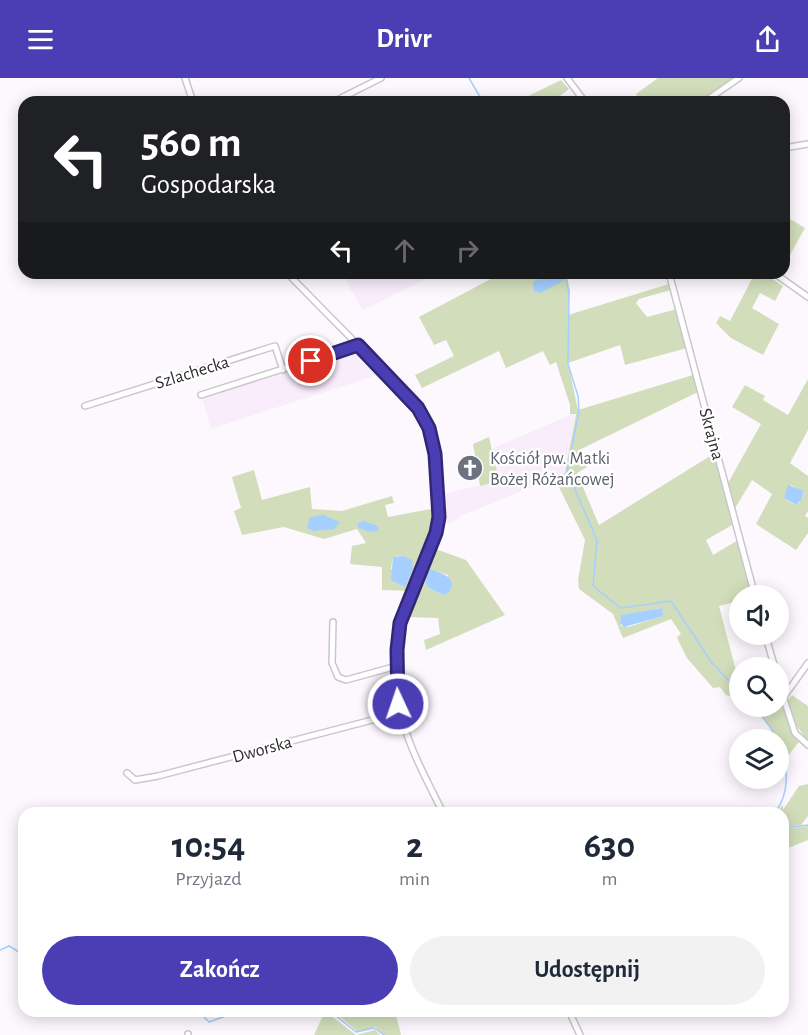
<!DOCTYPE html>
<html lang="pl">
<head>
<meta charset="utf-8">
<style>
	body { margin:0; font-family:"Alegreya Sans",sans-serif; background:#f2f2f3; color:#1f2937; height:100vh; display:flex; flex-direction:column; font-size:22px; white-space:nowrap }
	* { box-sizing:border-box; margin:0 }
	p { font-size:20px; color:#747a83 }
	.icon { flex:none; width:33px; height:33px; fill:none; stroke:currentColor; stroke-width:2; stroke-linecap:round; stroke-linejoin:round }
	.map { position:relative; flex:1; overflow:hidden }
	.details { position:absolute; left:18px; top:729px; width:771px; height:210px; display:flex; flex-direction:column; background:#fff; border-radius:18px; box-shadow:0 3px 15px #0003 }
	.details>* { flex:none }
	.hud { position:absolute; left:18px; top:18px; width:772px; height:183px; border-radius:18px; box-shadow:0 3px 15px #0003; background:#202124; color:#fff; overflow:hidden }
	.buttons { position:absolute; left:729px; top:507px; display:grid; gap:12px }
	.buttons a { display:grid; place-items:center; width:60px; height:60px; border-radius:50%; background:#fff; box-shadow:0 3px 15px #0003; font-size:30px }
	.pin { position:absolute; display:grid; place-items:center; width:51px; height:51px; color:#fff; margin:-26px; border:3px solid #fff; border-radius:50%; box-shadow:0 2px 6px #0007 }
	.me { position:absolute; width:66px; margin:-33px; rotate:357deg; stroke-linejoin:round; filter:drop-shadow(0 0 4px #0008) }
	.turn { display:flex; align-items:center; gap:21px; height:126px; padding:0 24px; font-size:27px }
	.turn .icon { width:78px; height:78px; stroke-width:2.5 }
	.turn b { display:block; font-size:42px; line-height:51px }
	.lanes { display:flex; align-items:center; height:57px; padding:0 24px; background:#0003; justify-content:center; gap:30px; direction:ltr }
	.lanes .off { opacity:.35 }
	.eta { display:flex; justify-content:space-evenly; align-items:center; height:102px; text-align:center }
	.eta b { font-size:36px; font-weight:600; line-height:42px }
	.cta { display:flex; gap:12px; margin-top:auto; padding:12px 24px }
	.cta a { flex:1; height:69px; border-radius:36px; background:#4b3db4; color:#fff; font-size:24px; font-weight:600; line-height:69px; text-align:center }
	.cta a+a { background:#f2f2f3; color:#1f2937 }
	header { display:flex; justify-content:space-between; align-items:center; height:78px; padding:0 24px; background:#4b3db4; color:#fff; font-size:27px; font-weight:600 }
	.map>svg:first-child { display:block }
	.built { fill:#f9edfb }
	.green { fill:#d2debb; fill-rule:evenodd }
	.water { fill:#a5cfff }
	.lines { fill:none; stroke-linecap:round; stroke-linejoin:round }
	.stream { stroke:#a5cfff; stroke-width:1.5 }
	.minor-casing { stroke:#cbc5cd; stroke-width:8 }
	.minor { stroke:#fff; stroke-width:5 }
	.route-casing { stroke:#312875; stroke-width:15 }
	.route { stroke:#4b3db4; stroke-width:10 }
	.labels { text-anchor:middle; stroke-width:4.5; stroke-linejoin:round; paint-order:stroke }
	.street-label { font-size:18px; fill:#2d2b2e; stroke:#fff }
	.worship-label { font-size:18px; fill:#5b616d; stroke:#fff; text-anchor:start }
</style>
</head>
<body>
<header><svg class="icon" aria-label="menu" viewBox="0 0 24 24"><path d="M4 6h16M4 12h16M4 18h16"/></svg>Drivr<svg class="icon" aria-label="share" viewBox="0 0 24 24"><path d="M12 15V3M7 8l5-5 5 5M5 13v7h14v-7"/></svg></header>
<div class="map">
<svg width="808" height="957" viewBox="0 0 808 957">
	<rect width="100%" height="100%" fill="#fdf8fe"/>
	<path class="built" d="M362,195H438L363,232L346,203Z
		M353,267L380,296L211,351L201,317Z
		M575,335L566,395L461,438L454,444L442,446L443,416L498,403L491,371Z"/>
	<path class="green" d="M658,0H734L698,24H642L636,16Z
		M561,2L569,11L552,24H516Z
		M785,138L805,150L785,186Z
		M502,195H566L570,212L568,237L669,206L671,212L639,221L636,225L647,239L677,231L687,270L625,287L620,267L568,285L578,332L693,297L698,314L577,373L587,389L577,395L599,447L715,375L724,408L728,405L761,346L732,329L745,307L765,318L763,322L788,337L808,301V352L790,385L808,398V433L805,438L808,440V455L796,472L756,446L772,416L752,402L734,432V446L706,462L713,477L738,462L751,517L740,518L739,523L719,528L739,604V621L726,617L720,609L713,610L687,580L678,562L677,559L681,556L671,541L623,560L613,536L579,511L578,502L585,462L555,401L565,395L576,336H570V327L556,284L550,287L543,273L506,290L499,273L422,310L415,297L454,278L446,262L434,267L419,239ZM791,407L804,415L799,425L793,426L784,420ZM661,530L662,538L628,549L621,548V538Z
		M755,195H764L783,208L775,223L760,215L752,230L779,246L763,277L731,260L716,245L720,238L730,243Z
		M489,359L499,403L480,408L473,366Z
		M254,392L262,422L310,409L312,431L342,433L392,418L394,425L385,427L388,439L436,430L434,447L408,513L382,512V489L350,486L352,468L366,465L357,451L324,461L284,449L242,457L234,433L241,430L232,399ZM404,478L411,482V493L391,491L393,479Z
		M433,470L466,482L505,537L426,572L424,562L440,556L438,540L405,539ZM431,491L448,497V515L443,517L427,509L424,498L427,492Z
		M779,602L790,645L802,660L785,682L778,662L776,661L770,649L753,629L778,628Z
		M792,617L808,628V663L792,642L786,624Z
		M808,706V738L801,747L783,749V735H777L783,727V732L799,708Z
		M808,748V762L783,772V751Z
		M325,933L356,957L375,952L380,957H314Z
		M333,933H395L401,957H383L375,949L358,954Z"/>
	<path class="water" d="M551,195H563L565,202L540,215L534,213L533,204Z
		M788,407L804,413L801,422L796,427L784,420Z
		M324,437L340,444L334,451L314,453L307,450L310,439Z
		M364,443L378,448V453L370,454L358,450V445Z
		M404,478L412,482L413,491L405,509L391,502L393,479Z
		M431,491C443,496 460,500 448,515L443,517L427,509L424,498L427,492Z
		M662,530L663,538L624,549L620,545L621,537Z"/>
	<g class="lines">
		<path class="stream" d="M469,0L483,24
			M565,195L569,215L568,286L578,318L579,333L567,393L597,462L593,508L621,530L671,523L712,585L740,614
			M754,628L770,649L777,662
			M775,735C790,715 789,687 778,666
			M783,750L808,747
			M0,872L9,868L24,877
			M198,933L209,944L240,933
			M330,933L356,954L374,950L384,957"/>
		<g class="minor-casing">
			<path id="minor" d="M185,0L193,24
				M567,0L585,24
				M333,24L381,0
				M704,24L739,0
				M784,70L808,66
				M287,195L411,321C428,341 434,363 437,388C439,407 442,428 438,447C429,487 400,521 397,563C391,639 411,670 443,735
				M669,195L755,518
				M774,195L808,219
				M201,317L358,267
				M85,328L275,268L283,292
				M333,544L332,585L338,599L346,602L397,588
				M765,556L775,590
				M778,603L795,655L808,667
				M783,620L808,585
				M127,695L135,702L158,698L399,635
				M569,933L580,957
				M188,957V956"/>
		</g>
		<use href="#minor" class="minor"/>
	</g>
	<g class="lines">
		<g class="route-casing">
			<path id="route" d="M311,283L358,267L418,330L429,350L435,376L439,439L436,455L400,545L397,572L398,626"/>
		</g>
		<use href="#route" class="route"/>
	</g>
	<defs>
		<g id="church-disc" transform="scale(1.35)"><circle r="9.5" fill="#6b7280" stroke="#fff"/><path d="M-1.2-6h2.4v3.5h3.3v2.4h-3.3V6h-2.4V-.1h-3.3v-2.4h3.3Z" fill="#fff"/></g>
	</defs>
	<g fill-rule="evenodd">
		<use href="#church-disc" x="470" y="390"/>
	</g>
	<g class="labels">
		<g class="street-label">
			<text transform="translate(192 294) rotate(-17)" y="6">Szlachecka</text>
			<text transform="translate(712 356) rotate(75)" y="6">Skrajna</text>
			<text transform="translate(262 671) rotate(-15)" y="6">Dworska</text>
		</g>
		<g class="worship-label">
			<text x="490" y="386">Kościół pw. Matki<tspan x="490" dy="21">Bożej Różańcowej</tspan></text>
		</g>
	</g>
</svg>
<div class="buttons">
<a><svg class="icon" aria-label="sound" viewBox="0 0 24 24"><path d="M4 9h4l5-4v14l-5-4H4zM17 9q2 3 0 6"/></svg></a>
<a><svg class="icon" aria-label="search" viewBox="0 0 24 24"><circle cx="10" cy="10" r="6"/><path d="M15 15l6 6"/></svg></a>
<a><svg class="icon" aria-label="layers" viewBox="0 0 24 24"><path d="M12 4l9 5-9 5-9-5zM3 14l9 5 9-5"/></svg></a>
</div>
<div class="pin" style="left:311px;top:283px;background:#d93025"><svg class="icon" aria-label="arrive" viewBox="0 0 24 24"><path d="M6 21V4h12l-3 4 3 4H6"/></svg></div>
<svg class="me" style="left:398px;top:626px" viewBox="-20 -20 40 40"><circle r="17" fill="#4b3db4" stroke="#fff" stroke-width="3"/><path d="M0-11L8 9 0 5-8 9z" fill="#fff"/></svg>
<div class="hud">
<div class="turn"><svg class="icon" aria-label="left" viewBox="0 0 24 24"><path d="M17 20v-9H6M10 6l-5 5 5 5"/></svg><div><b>560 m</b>Gospodarska</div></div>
<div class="lanes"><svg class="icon" aria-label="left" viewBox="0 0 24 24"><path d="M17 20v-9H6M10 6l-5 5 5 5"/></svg><svg class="icon off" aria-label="ahead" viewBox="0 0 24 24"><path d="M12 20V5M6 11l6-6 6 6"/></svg><svg class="icon off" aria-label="right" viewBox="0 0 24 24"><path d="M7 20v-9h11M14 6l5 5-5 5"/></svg></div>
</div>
<section class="details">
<div class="eta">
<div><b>10:54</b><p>Przyjazd</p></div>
<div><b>2</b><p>min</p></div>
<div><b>630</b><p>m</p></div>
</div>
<div class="cta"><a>Zakończ</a><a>Udostępnij</a></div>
</section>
</div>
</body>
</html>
